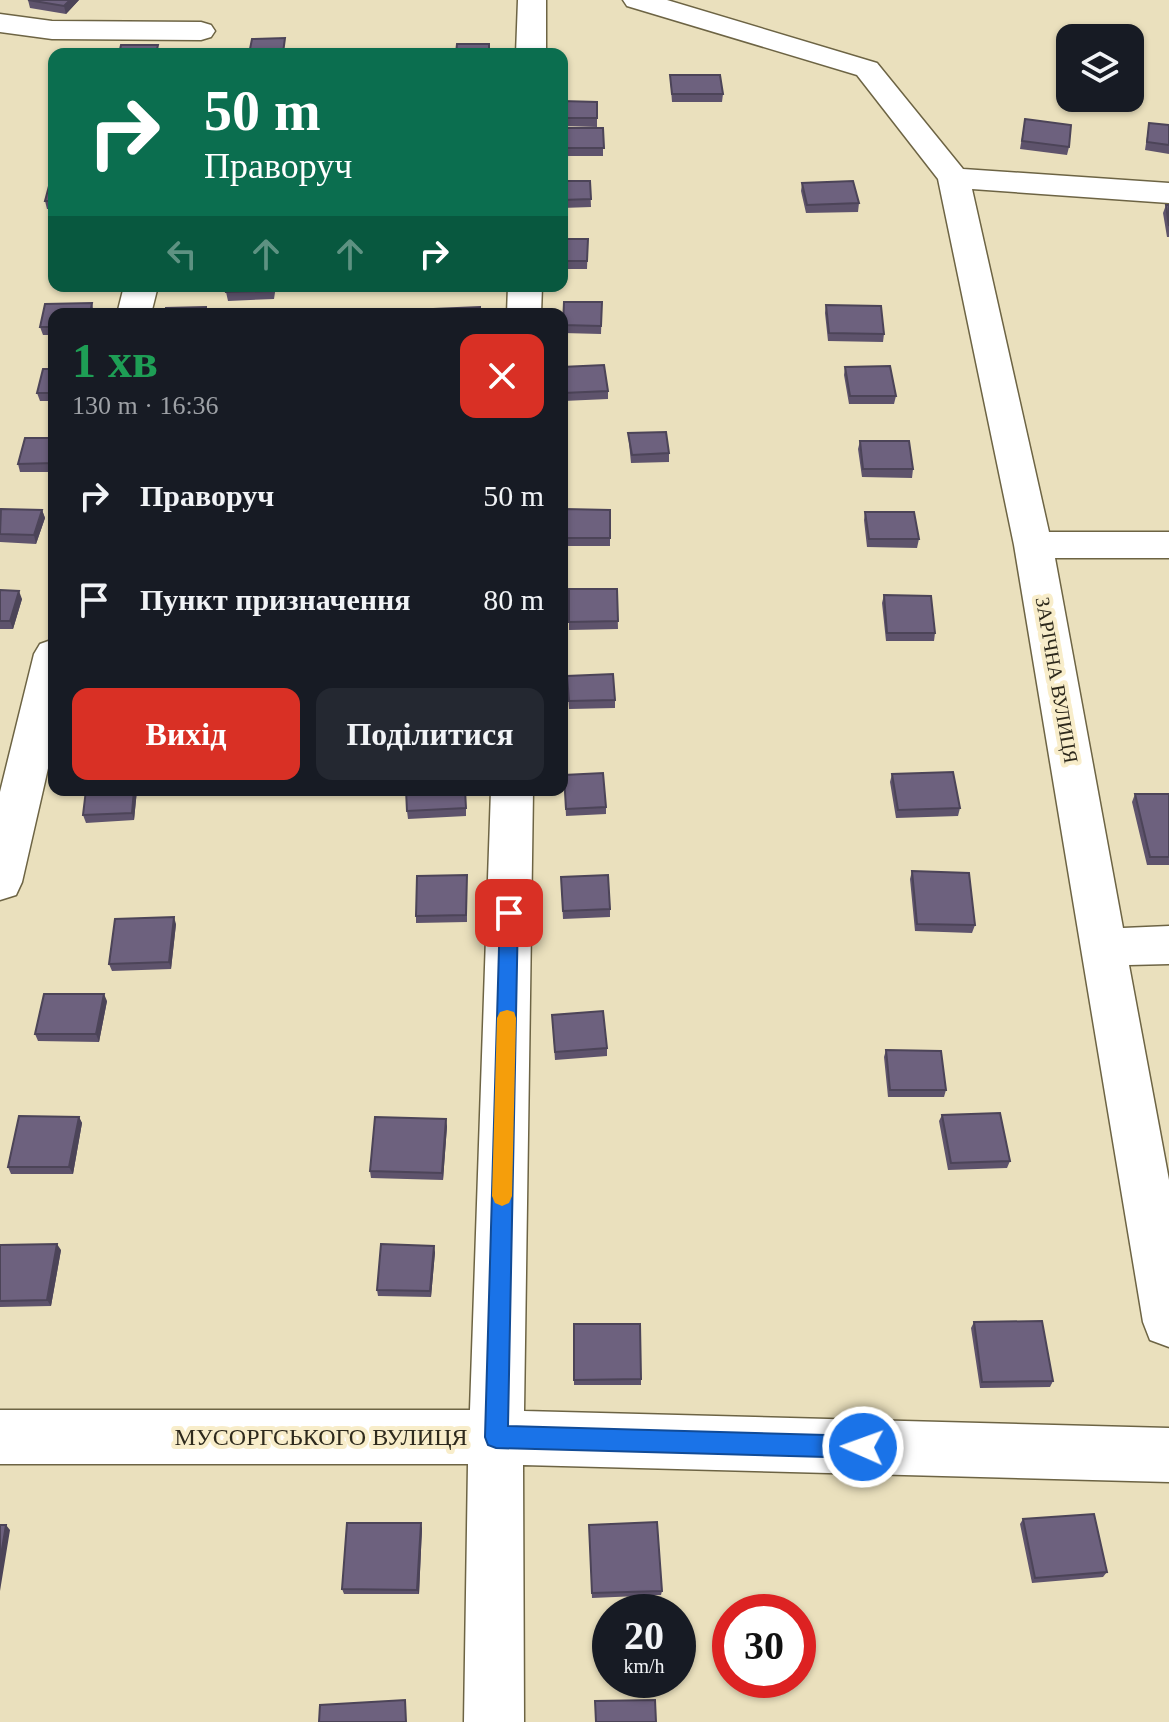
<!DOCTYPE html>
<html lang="uk">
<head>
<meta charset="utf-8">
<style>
	body { margin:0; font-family:"Times New Roman",serif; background:#242831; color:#f1f3f6; height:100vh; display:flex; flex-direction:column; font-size:30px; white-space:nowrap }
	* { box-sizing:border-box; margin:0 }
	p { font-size:26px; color:#9ea1a6 }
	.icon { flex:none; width:44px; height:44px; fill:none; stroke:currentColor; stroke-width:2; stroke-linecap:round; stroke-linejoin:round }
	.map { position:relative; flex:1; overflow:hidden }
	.panel { position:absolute; left:48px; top:308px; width:520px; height:488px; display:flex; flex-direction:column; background:#171b24; border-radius:16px; box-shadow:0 2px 6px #0004 }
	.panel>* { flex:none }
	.guide { position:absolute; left:48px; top:48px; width:520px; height:244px; border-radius:16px; box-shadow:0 2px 6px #0004; background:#0b6e4f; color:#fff; overflow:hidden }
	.controls { position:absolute; left:1056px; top:24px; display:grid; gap:16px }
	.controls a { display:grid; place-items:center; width:88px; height:88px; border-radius:16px; background:#171b24; box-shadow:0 2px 6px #0004; font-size:40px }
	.speed { position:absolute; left:592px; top:1594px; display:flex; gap:16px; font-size:40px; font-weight:700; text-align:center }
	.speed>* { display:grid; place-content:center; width:104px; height:104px; border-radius:50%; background:#171b24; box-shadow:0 2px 6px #0004; line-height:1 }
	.speed small { font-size:20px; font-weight:400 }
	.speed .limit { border:12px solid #d22; background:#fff; color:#111 }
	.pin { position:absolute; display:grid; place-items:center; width:68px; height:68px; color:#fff; margin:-34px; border-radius:16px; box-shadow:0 4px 12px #0006 }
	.me { position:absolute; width:88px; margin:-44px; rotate:272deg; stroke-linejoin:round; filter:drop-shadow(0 0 6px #0008) }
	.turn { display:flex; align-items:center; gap:28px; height:168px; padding:0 24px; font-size:36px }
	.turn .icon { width:104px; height:104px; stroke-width:2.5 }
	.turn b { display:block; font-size:56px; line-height:68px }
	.lanes { display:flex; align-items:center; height:76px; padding:0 24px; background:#0003; justify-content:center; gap:40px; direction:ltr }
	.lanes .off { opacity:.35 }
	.round { display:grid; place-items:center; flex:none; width:84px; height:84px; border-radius:16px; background:#242831 }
	.summary { display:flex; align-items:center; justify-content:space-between; height:136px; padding:0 24px }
	h1 { font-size:48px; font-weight:700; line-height:60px; color:#1e9e55 }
	.button { display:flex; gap:16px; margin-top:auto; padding:16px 24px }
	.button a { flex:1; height:92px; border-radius:16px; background:#d93025; color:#fff; font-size:32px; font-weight:700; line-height:92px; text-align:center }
	.button a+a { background:#242831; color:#f1f3f6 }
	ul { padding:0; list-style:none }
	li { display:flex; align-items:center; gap:24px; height:104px; padding:0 24px }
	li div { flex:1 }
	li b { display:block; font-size:30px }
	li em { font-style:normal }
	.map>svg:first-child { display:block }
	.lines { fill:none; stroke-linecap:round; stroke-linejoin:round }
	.minor-casing { stroke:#6d6444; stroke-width:3 }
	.minor { fill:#fff; fill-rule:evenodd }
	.wall { fill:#5e536c }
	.shaded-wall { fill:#4c4458 }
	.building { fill:#6d617e; stroke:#4c4458; stroke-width:2 }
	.route { fill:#1a73e8; stroke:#114b97; stroke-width:2 }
	.slow { fill:#f59e0b }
	.labels { text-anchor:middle; stroke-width:8; stroke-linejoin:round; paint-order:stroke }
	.street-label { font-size:20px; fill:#2d291c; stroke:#f8edca }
	.near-street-label { font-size:24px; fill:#2d291c; stroke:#f8edca }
</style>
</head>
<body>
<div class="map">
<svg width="1169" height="1722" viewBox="0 0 1169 1722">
	<rect width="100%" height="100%" fill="#eae0bd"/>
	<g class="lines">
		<g class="minor-casing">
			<path id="minor" d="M518,0H546V54H516Z
				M623,0H667L877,63L963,169L1169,183V203L972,189L1049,532H1169V558H1055L1123,928L1169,926V964L1129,965L1169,1180V1347L1150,1340L1143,1322L1014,545L938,179L857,75L627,6Z
				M0,14L52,21L201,22L211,25L215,31L211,37L201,40L52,39L0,32Z
				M124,286H158L151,314H117Z
				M508,286H542L541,314H507Z
				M54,639V742L22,882L16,895L0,900V792L34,654L40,644Z
				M491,790H533L524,1411L1169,1428V1482L523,1465L524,1722H464L468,1464H0V1410H470Z"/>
		</g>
		<use href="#minor" class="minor"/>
	</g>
	<path class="wall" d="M28,0H79L66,14L30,8Z
		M670,75L723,94L722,102H672Z
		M562,101L597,102V127L562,126Z
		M1025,119L1069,147L1067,155L1020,149Z
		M1149,123L1169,125V154L1145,150Z
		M562,128H603V156H562Z
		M562,181H590L591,207L562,208Z
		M802,183L859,203L858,212L806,213L801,191Z
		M54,186V209H47L45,201Z
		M1166,205H1169V237H1167L1163,213Z
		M562,239H588L587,269H562Z
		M227,286H276L274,299L228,301L226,292Z
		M564,302H602L601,334L563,333Z
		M92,303L94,314H54V335H43L40,327L45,304Z
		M826,305L884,334L883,342L828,341L825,313Z
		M562,367L608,391V399L563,401Z
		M845,367L896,396L894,404H849L844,375Z
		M54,369V401H40L37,393Z
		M628,433L669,453V462L631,463Z
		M54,438V472H20L18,464Z
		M860,441L913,469L912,478L862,477L858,449Z
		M565,509L610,510V546H564Z
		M0,510H42L45,518L36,544L0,542Z
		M865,512L919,539L917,548L867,547L864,520Z
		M569,589H617L618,629L569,630Z
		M0,590L22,599L13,629H0Z
		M884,595L935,633L934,641H886L882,603Z
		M567,676L615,700V708L569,709Z
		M892,774L960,808L958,816L896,818L890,782Z
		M564,775L606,807V814L566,816Z
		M137,790L134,820L86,823L83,815Z
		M466,790V816L408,819L407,811Z
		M1135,794H1169V865H1147L1132,802Z
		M912,871L975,925L972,933L915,931L910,879Z
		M467,875V922L416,923V916Z
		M561,877L610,909V917L563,919Z
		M176,924L171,969L112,971L109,964Z
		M107,1001L99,1042L38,1041L35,1034Z
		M552,1015L607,1048V1056L555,1060Z
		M886,1050L946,1090L944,1097H888L884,1057Z
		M942,1115L1010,1161L1007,1168L948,1170L939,1121Z
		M79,1117L82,1123L73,1174H11L8,1167Z
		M447,1126L443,1180L371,1178L370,1171Z
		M0,1245L61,1250L51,1306L0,1307Z
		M435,1252L431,1297L378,1296L377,1290Z
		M974,1322L1053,1381L1050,1387L980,1388L971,1328Z
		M574,1324L641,1379V1385H574Z
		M1023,1519L1107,1572L1103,1577L1032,1583L1020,1524Z
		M589,1525L662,1591L661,1595L592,1598Z
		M422,1528L419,1594H344L342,1589Z"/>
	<path class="shaded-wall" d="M70,0H79L66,14L64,6Z
		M42,510L45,518L36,544L34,535Z
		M19,591L22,599L13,629L10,621Z
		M134,790H137L134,820L132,813Z
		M174,917L176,924L171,969L169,962Z
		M104,994L107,1001L99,1042L96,1034Z
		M79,1117L82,1123L73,1174L69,1167Z
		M446,1119L447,1126L443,1180L442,1173Z
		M57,1244L61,1250L51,1306L47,1300Z
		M434,1246L435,1252L431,1297L430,1291Z
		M421,1523L422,1528L419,1594L417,1590Z
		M6,1525L10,1530L0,1591V1561Z"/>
	<path class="building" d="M28,0H70L64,6Z
		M285,38L283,53L249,54L252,39Z
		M457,44H489V54H456Z
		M121,45H158L156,54H119Z
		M670,75H720L723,94H672Z
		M562,101L597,102V118H562Z
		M1025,119L1071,125L1069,147L1022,141Z
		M1149,123L1169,125V145L1147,142Z
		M562,128H603L604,148H562Z
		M562,181H590L591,199L562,200Z
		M853,181L859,203L807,205L802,183Z
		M49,186H54V201H45Z
		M1166,205H1169V226Z
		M562,239H588L587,261H562Z
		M227,286H273V291L226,292Z
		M564,302H602L601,326L563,325Z
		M92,303L90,314H54V327H40L45,304Z
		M826,305L881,306L884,334L829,333Z
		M206,307V314H166V308Z
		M480,307V314H434V309Z
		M604,365L608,391L563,393L562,367Z
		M890,366L896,396H850L845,367Z
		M43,369H54V393H37Z
		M666,432L669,453L632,455L628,433Z
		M25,438H54V463L18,464Z
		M860,441H909L913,469H863Z
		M1,509L42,510L34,535L0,534Z
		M565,509L610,510V538H564Z
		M865,512H914L919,539H869Z
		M569,589H617L618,621L569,622Z
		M0,590L19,591L10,621H0Z
		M884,595L931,596L935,633H887Z
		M613,674L615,700L569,701L567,676Z
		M953,772L960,808L898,810L892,774Z
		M603,773L606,807L566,809L564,775Z
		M86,790H134L132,813L83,815Z
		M406,790H465L466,808L407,811Z
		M1135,794H1169V857H1150Z
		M912,871L969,873L975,925L917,924Z
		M467,875L466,915L416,916L417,876Z
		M608,875L610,909L563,911L561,877Z
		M174,917L169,962L109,964L115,919Z
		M44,994H104L96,1034H35Z
		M603,1011L607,1048L555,1052L552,1015Z
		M886,1050L941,1051L946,1090H890Z
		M1000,1113L1010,1161L951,1163L942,1115Z
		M19,1116L79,1117L69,1167H8Z
		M375,1117L446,1119L442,1173L370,1171Z
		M57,1244L47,1300L0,1301V1245Z
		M381,1244L434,1246L430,1291L377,1290Z
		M1042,1321L1053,1381L982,1382L974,1322Z
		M574,1324H640L641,1379L574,1380Z
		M1094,1514L1107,1572L1035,1578L1023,1519Z
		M657,1522L662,1591L592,1593L589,1525Z
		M347,1523H421L417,1590L342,1589Z
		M0,1525H6L0,1561Z
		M405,1700L406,1722H319L320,1705Z
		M655,1700L656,1722H596L595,1701Z"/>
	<path class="route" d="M509,906L516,908L518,913L508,1426L863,1436L871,1439L874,1447L871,1455L863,1458L496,1448L488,1445L485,1437L500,913L503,908Z"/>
	<path class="slow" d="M507,1010L514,1012L516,1018L512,1196L509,1203L502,1206L495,1203L492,1196L497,1018L500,1012Z"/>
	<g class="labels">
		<g class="street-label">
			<text transform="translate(1057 680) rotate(80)" y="7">ЗАРІЧНА ВУЛИЦЯ</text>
		</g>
		<g class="near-street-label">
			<text x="321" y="1445">МУСОРГСЬКОГО ВУЛИЦЯ</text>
		</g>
	</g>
</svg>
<div class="controls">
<a><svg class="icon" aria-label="layers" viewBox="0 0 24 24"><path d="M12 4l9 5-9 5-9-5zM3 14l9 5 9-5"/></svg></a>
</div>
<div class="speed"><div>20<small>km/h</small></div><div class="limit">30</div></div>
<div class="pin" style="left:509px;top:913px;background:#d93025"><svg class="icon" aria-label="arrive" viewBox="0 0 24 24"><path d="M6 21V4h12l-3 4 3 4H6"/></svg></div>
<svg class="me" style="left:863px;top:1447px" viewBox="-20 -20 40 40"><circle r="17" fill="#1a73e8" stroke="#fff" stroke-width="3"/><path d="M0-11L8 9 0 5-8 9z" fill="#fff"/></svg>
<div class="guide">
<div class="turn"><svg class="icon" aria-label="right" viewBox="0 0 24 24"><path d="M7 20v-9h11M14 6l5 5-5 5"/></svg><div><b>50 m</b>Праворуч</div></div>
<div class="lanes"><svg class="icon off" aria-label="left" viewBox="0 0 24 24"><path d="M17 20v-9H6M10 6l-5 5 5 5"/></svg><svg class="icon off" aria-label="ahead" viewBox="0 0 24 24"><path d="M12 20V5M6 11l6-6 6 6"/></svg><svg class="icon off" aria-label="ahead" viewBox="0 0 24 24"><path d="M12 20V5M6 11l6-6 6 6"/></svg><svg class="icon" aria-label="right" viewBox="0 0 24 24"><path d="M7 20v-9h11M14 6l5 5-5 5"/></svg></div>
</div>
<section class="panel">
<div class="summary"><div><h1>1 хв</h1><p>130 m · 16:36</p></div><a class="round" style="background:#d93025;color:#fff"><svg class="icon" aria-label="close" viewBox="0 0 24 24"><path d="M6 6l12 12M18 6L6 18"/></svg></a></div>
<ul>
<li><svg class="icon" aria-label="right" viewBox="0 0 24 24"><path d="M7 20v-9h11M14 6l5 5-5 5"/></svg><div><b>Праворуч</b></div><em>50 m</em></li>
<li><svg class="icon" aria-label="arrive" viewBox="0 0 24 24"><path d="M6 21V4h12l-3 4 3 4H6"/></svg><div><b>Пункт призначення</b></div><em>80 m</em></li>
</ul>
<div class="button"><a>Вихід</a><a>Поділитися</a></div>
</section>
</div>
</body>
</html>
